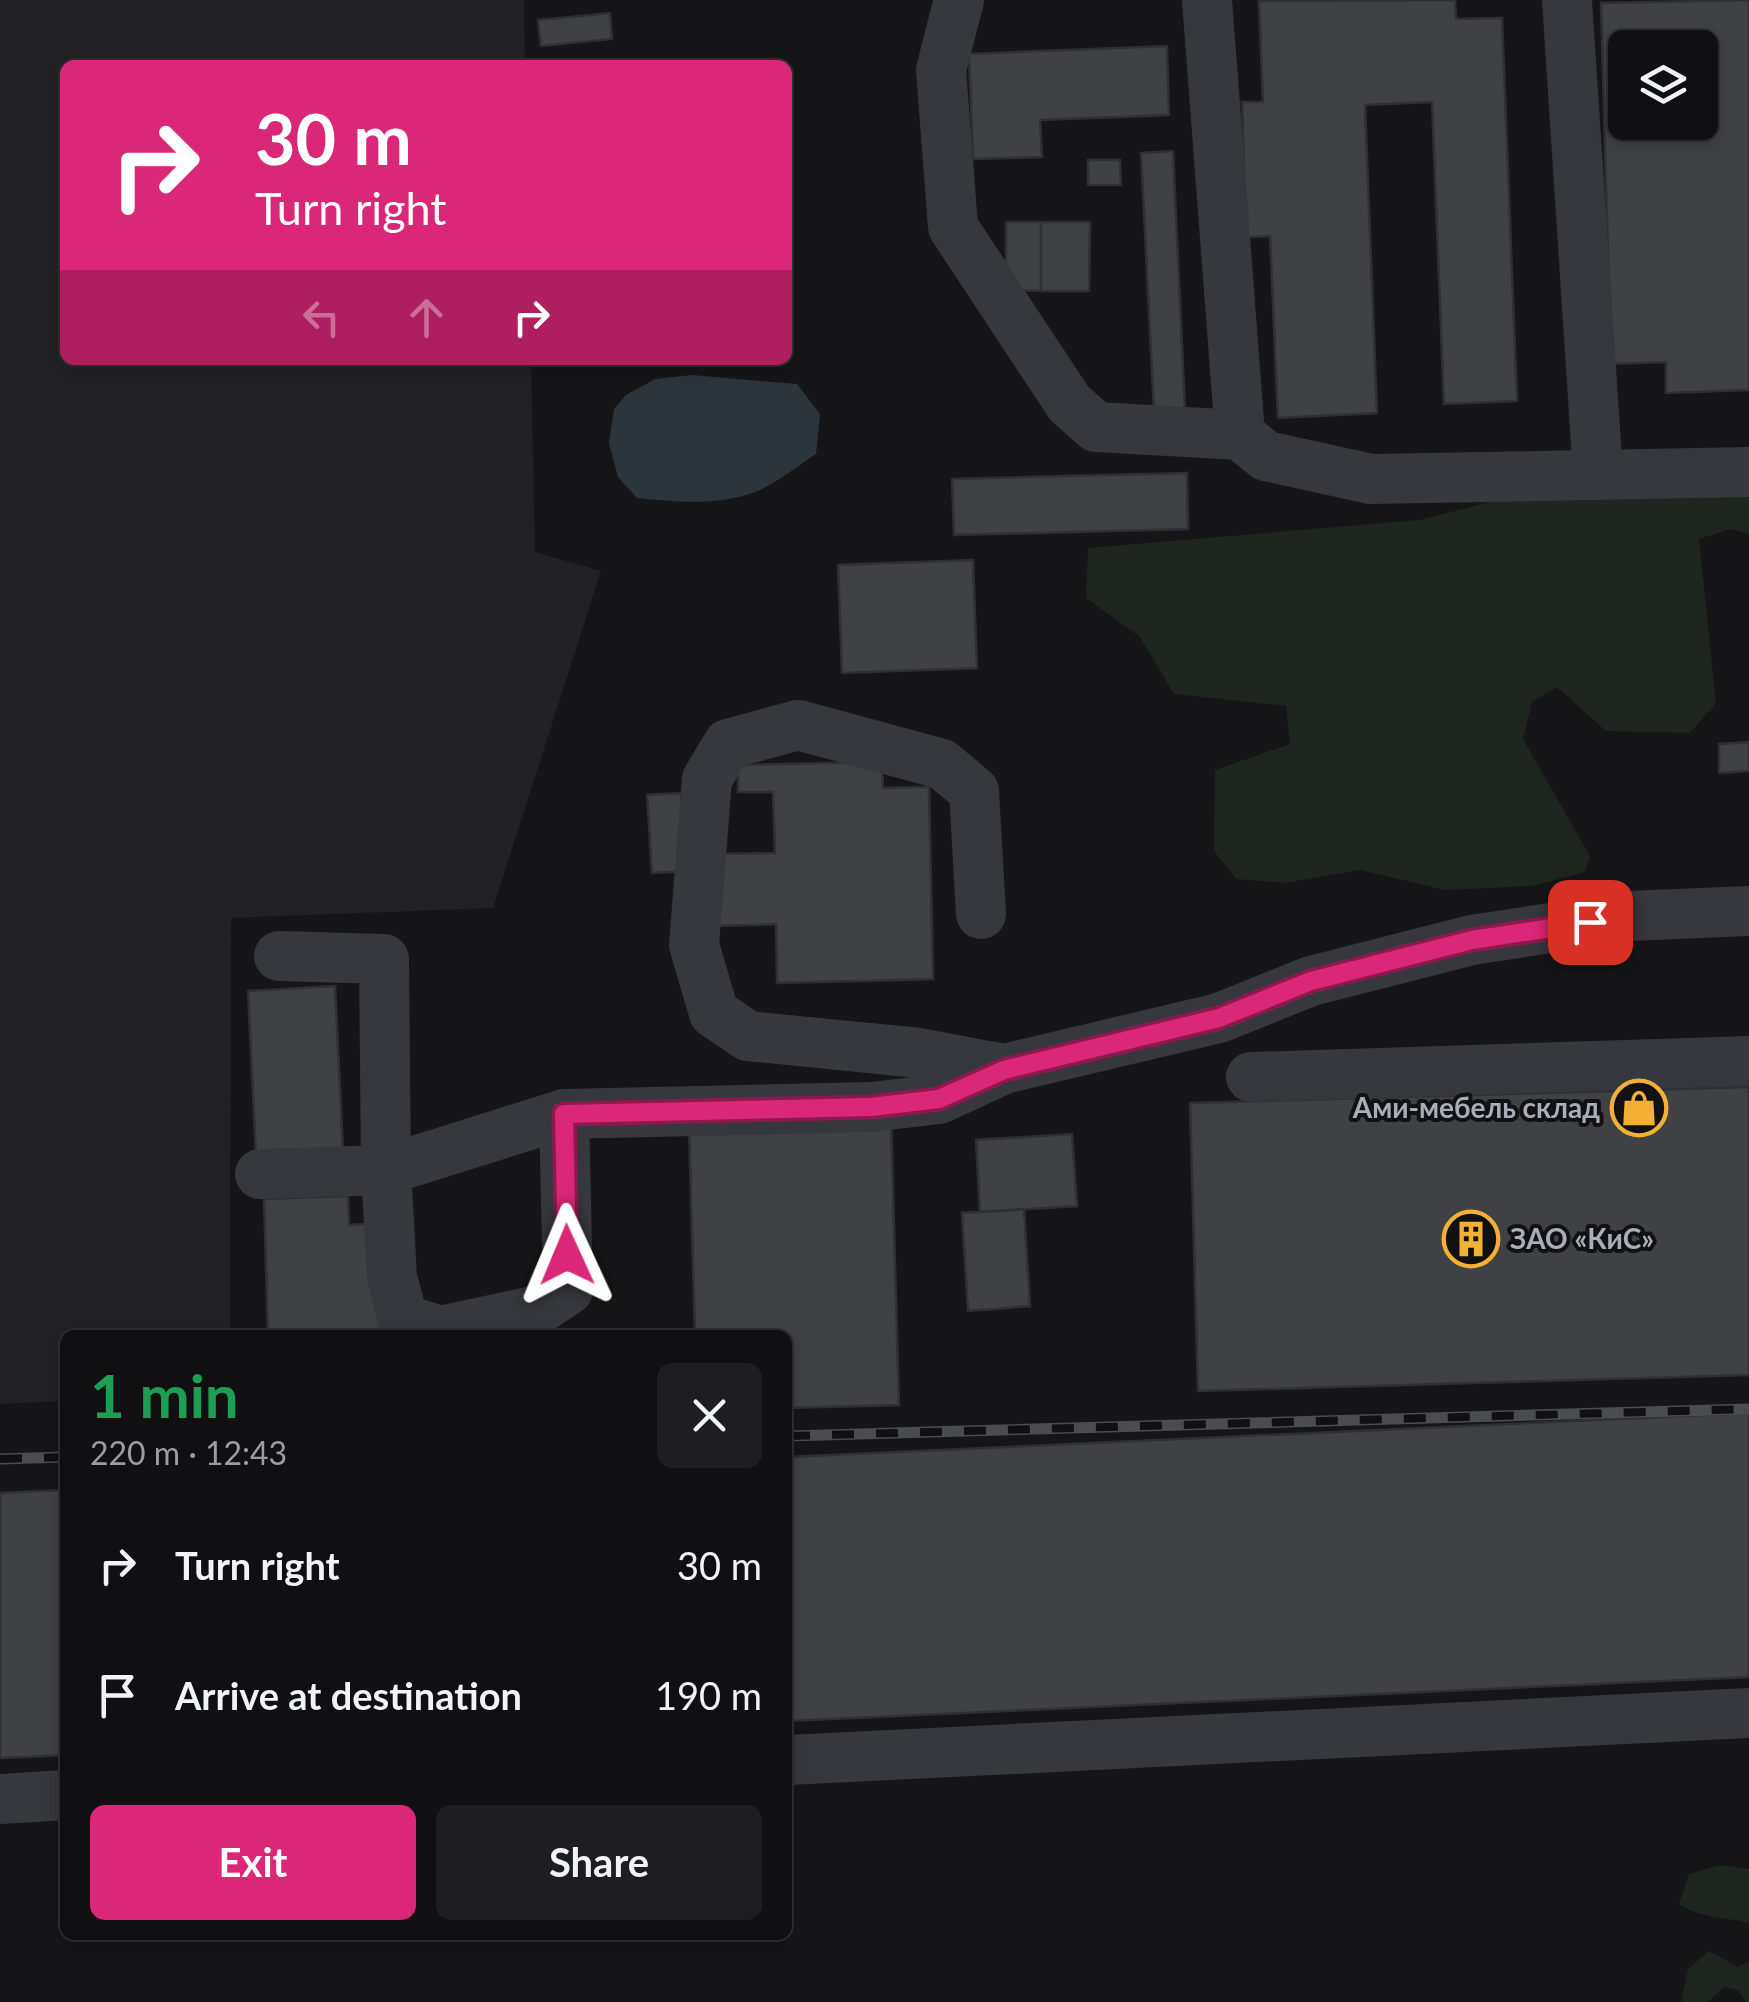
<!DOCTYPE html>
<html lang="en">
<head>
<meta charset="utf-8">
<style>
	body { margin:0; font-family:Lato,sans-serif; background:#1e1e20; color:#f1f3f6; height:100vh; display:flex; flex-direction:column; font-size:38px; white-space:nowrap }
	* { box-sizing:border-box; margin:0 }
	p { font-size:32px; color:#9c9d9f }
	.icon { flex:none; width:55px; height:55px; fill:none; stroke:currentColor; stroke-width:2; stroke-linecap:round; stroke-linejoin:round }
	.map { position:relative; flex:1; overflow:hidden }
	.side { position:absolute; left:60px; top:1330px; width:732px; height:610px; display:flex; flex-direction:column; background:#101012; border-radius:15px; box-shadow:0 5px 15px #0003,0 0 0 2px #303032 }
	.side>* { flex:none }
	.guide { position:absolute; left:60px; top:60px; width:732px; height:305px; border-radius:15px; box-shadow:0 5px 15px #0003,0 0 0 2px #303032; background:#db2777; color:#fff; overflow:hidden }
	.fabs { position:absolute; left:1608px; top:30px; display:grid; gap:20px }
	.fabs a { display:grid; place-items:center; width:110px; height:110px; border-radius:15px; background:#101012; box-shadow:0 5px 15px #0003,0 0 0 2px #303032; font-size:50px }
	.pin { position:absolute; display:grid; place-items:center; width:85px; height:85px; color:#fff; margin:-42px; border-radius:20px; box-shadow:0 5px 15px #0006 }
	.me { position:absolute; width:110px; margin:-55px; rotate:359deg; stroke-linejoin:round; filter:drop-shadow(0 0 8px #0008) }
	.turn { display:flex; align-items:center; gap:35px; height:210px; padding:0 30px; font-size:45px }
	.turn .icon { width:130px; height:130px; stroke-width:2.5 }
	.turn b { display:block; font-size:70px; line-height:85px }
	.lanes { display:flex; align-items:center; height:95px; padding:0 30px; background:#0003; justify-content:center; gap:50px; direction:ltr }
	.lanes .off { opacity:.35 }
	.round { display:grid; place-items:center; flex:none; width:105px; height:105px; border-radius:15px; background:#1e1e20 }
	.head { display:flex; align-items:center; justify-content:space-between; height:170px; padding:0 30px }
	h1 { font-size:60px; font-weight:700; line-height:75px; color:#1e9e55 }
	.cta { display:flex; gap:20px; margin-top:auto; padding:20px 30px }
	.cta a { flex:1; height:115px; border-radius:15px; background:#db2777; color:#fff; font-size:40px; font-weight:700; line-height:115px; text-align:center }
	.cta a+a { background:#1e1e20; color:#f1f3f6 }
	ul { padding:0; list-style:none }
	li { display:flex; align-items:center; gap:30px; height:130px; padding:0 30px }
	li div { flex:1 }
	li b { display:block; font-size:38px }
	li em { font-style:normal }
	.map>svg:first-child { display:block }
	.built { fill:#222225 }
	.green { fill:#1e261f }
	.water { fill:#2c353c }
	.building { fill:#404145; stroke:#303034; stroke-width:2.5; fill-rule:evenodd }
	.lines { fill:none; stroke-linecap:round; stroke-linejoin:round }
	.minor { stroke:#37383d; stroke-width:50 }
	.rail-casing { stroke:#4a4c52; stroke-width:11 }
	.rail { stroke:#111113; stroke-width:8; stroke-dasharray:22; stroke-linecap:butt }
	.route-casing { stroke:#8e194d; stroke-width:25 }
	.route { stroke:#db2777; stroke-width:18 }
	.labels { text-anchor:middle; stroke-width:8; stroke-linejoin:round; paint-order:stroke }
	.poi-label { font-size:28px; font-weight:bold; fill:#a8adb8; stroke:#111113; text-anchor:end }
</style>
</head>
<body>
<div class="map">
<svg width="1749" height="2002" viewBox="0 0 1749 2002">
	<rect width="100%" height="100%" fill="#161618"/>
	<path class="built" d="M0,0H524L525,65H65V360H531L535,552L601,571L493,908L231,918L230,1335H65V1401L0,1404Z"/>
	<path class="green" d="M1749,487V534L1731,529L1699,539L1716,703L1690,733L1606,731L1557,687L1532,702L1523,739L1590,856L1585,872L1532,886L1445,890L1360,870L1285,883L1236,879L1214,851L1215,770L1290,744L1286,706L1174,694L1140,637L1086,598L1088,548L1419,520L1533,491Z
		M1720,1865L1749,1869V1923C1726,1917 1698,1918 1679,1904L1689,1874Z
		M1709,1951L1738,1967L1749,1961V2002H1746L1738,1990L1724,1987L1708,2002H1681L1688,1969Z"/>
	<path class="water" d="M692,375L797,384L820,414L816,454C797,466 776,484 755,492C718,506 675,502 637,498L618,477L609,443L614,409L626,395L655,379Z"/>
	<path class="building" d="M1455,0L1456,19L1502,18L1517,401L1444,404L1432,102L1365,105L1377,413L1278,418L1270,236L1246,237L1242,102H1263L1259,1Z
		M1749,0V390L1666,393V362L1611,364L1601,3ZM1625,48H1700V122H1625Z
		M610,13L612,39L541,46L538,20Z
		M1167,46L1169,115L1040,120L1042,157L973,159L969,54Z
		M1173,151L1185,410L1154,412L1141,153Z
		M1088,160H1120L1121,185H1088Z
		M1006,222H1041V291L1006,290Z
		M1041,222H1090L1089,291H1041Z
		M1187,473L1188,529L954,535L952,479Z
		M973,560L977,668L842,673L838,565Z
		M1749,742V771L1719,773V744Z
		M882,762L883,788L929,787L933,979L777,983L776,924L717,926L715,854L775,853L773,792H738V765Z
		M681,793L685,871L652,873L647,795Z
		M335,986L343,1151L256,1155L248,991Z
		M1749,1087V1375L1198,1391L1190,1103Z
		M891,1120L899,1405L788,1408V1335H695L689,1126Z
		M1072,1134L1077,1206L980,1212L976,1140Z
		M348,1196L349,1225L379,1223L382,1335H268L264,1199Z
		M1024,1209L1030,1306L968,1311L962,1213Z
		M1749,1413V1677L788,1721V1457Z
		M65,1490V1755L0,1758V1493Z"/>
	<g class="lines">
		<path class="minor" d="M959,0L941,70L953,227L1069,403L1096,427L1240,435
			M1207,0L1240,435L1266,456L1371,479L1749,472
			M1567,0L1598,475
			M981,914L974,791L942,764L798,725L728,744L707,779L694,945L714,1013L748,1036L919,1053L1004,1069
			M1251,1077L1749,1061
			M564,1114L568,1290L538,1310L441,1331L403,1319L392,1277L386,1170L564,1114L871,1107L939,1099L1004,1069L1219,1018L1311,981L1472,940L1629,916L1749,911
			M260,1174L386,1170L384,959L279,956
			M788,1760L1749,1713
			M0,1799L65,1795"/>
		<g class="rail-casing">
			<path id="rail" d="M788,1436L1749,1409
				M0,1459L65,1457"/>
		</g>
		<use href="#rail" class="rail"/>
	</g>
	<g class="lines">
		<g class="route-casing">
			<path id="route" d="M567,1255L564,1114L871,1107L939,1099L1004,1070L1219,1018L1311,981L1472,940L1590,922"/>
		</g>
		<use href="#route" class="route"/>
	</g>
	<defs>
		<g id="shop-ring" transform="scale(2.875)"><circle r="9.5" fill="#111113" stroke="#f2b134" stroke-width="1.5"/><path d="M-5-2.5h2.3a2.7 3.5 0 0 1 5.4 0H5L5.5 6h-11ZM-1.5-2.5h3a1.5 2.3 0 0 0-3 0Z" fill="#f2b134"/></g>
		<g id="building-ring" transform="scale(2.875)"><circle r="9.5" fill="#111113" stroke="#f2b134" stroke-width="1.5"/><path d="M-4-6H4V6H1V3H-1V6H-4ZM-2.5-4.3h1.7v1.8h-1.7ZM.8-4.3h1.7v1.8H.8ZM-2.5-1h1.7V.8h-1.7ZM.8-1h1.7V.8H.8Z" fill="#f2b134"/></g>
	</defs>
	<g fill-rule="evenodd">
		<use href="#shop-ring" x="1639" y="1108"/>
		<use href="#building-ring" x="1471" y="1239"/>
	</g>
	<g class="labels">
		<g class="poi-label">
			<text x="1600" y="1118">Ами-мебель склад</text>
			<text x="1510" y="1249" text-anchor="start">ЗАО «КиС»</text>
		</g>
	</g>
</svg>
<div class="fabs">
<a><svg class="icon" aria-label="layers" viewBox="0 0 24 24"><path d="M12 4l9 5-9 5-9-5zM3 14l9 5 9-5"/></svg></a>
</div>
<div class="pin" style="left:1590px;top:922px;background:#d93025"><svg class="icon" aria-label="arrive" viewBox="0 0 24 24"><path d="M6 21V4h12l-3 4 3 4H6"/></svg></div>
<svg class="me" style="left:567px;top:1255px" viewBox="-20 -20 40 40"><path d="M0-17L14 15 0 8-14 15z" fill="#db2777" stroke="#fff" stroke-width="4"/></svg>
<div class="guide">
<div class="turn"><svg class="icon" aria-label="right" viewBox="0 0 24 24"><path d="M7 20v-9h11M14 6l5 5-5 5"/></svg><div><b>30 m</b>Turn right</div></div>
<div class="lanes"><svg class="icon off" aria-label="left" viewBox="0 0 24 24"><path d="M17 20v-9H6M10 6l-5 5 5 5"/></svg><svg class="icon off" aria-label="ahead" viewBox="0 0 24 24"><path d="M12 20V5M6 11l6-6 6 6"/></svg><svg class="icon" aria-label="right" viewBox="0 0 24 24"><path d="M7 20v-9h11M14 6l5 5-5 5"/></svg></div>
</div>
<section class="side">
<div class="head"><div><h1>1 min</h1><p>220 m · 12:43</p></div><a class="round"><svg class="icon" aria-label="close" viewBox="0 0 24 24"><path d="M6 6l12 12M18 6L6 18"/></svg></a></div>
<ul>
<li><svg class="icon" aria-label="right" viewBox="0 0 24 24"><path d="M7 20v-9h11M14 6l5 5-5 5"/></svg><div><b>Turn right</b></div><em>30 m</em></li>
<li><svg class="icon" aria-label="arrive" viewBox="0 0 24 24"><path d="M6 21V4h12l-3 4 3 4H6"/></svg><div><b>Arrive at destination</b></div><em>190 m</em></li>
</ul>
<div class="cta"><a>Exit</a><a>Share</a></div>
</section>
</div>
</body>
</html>
